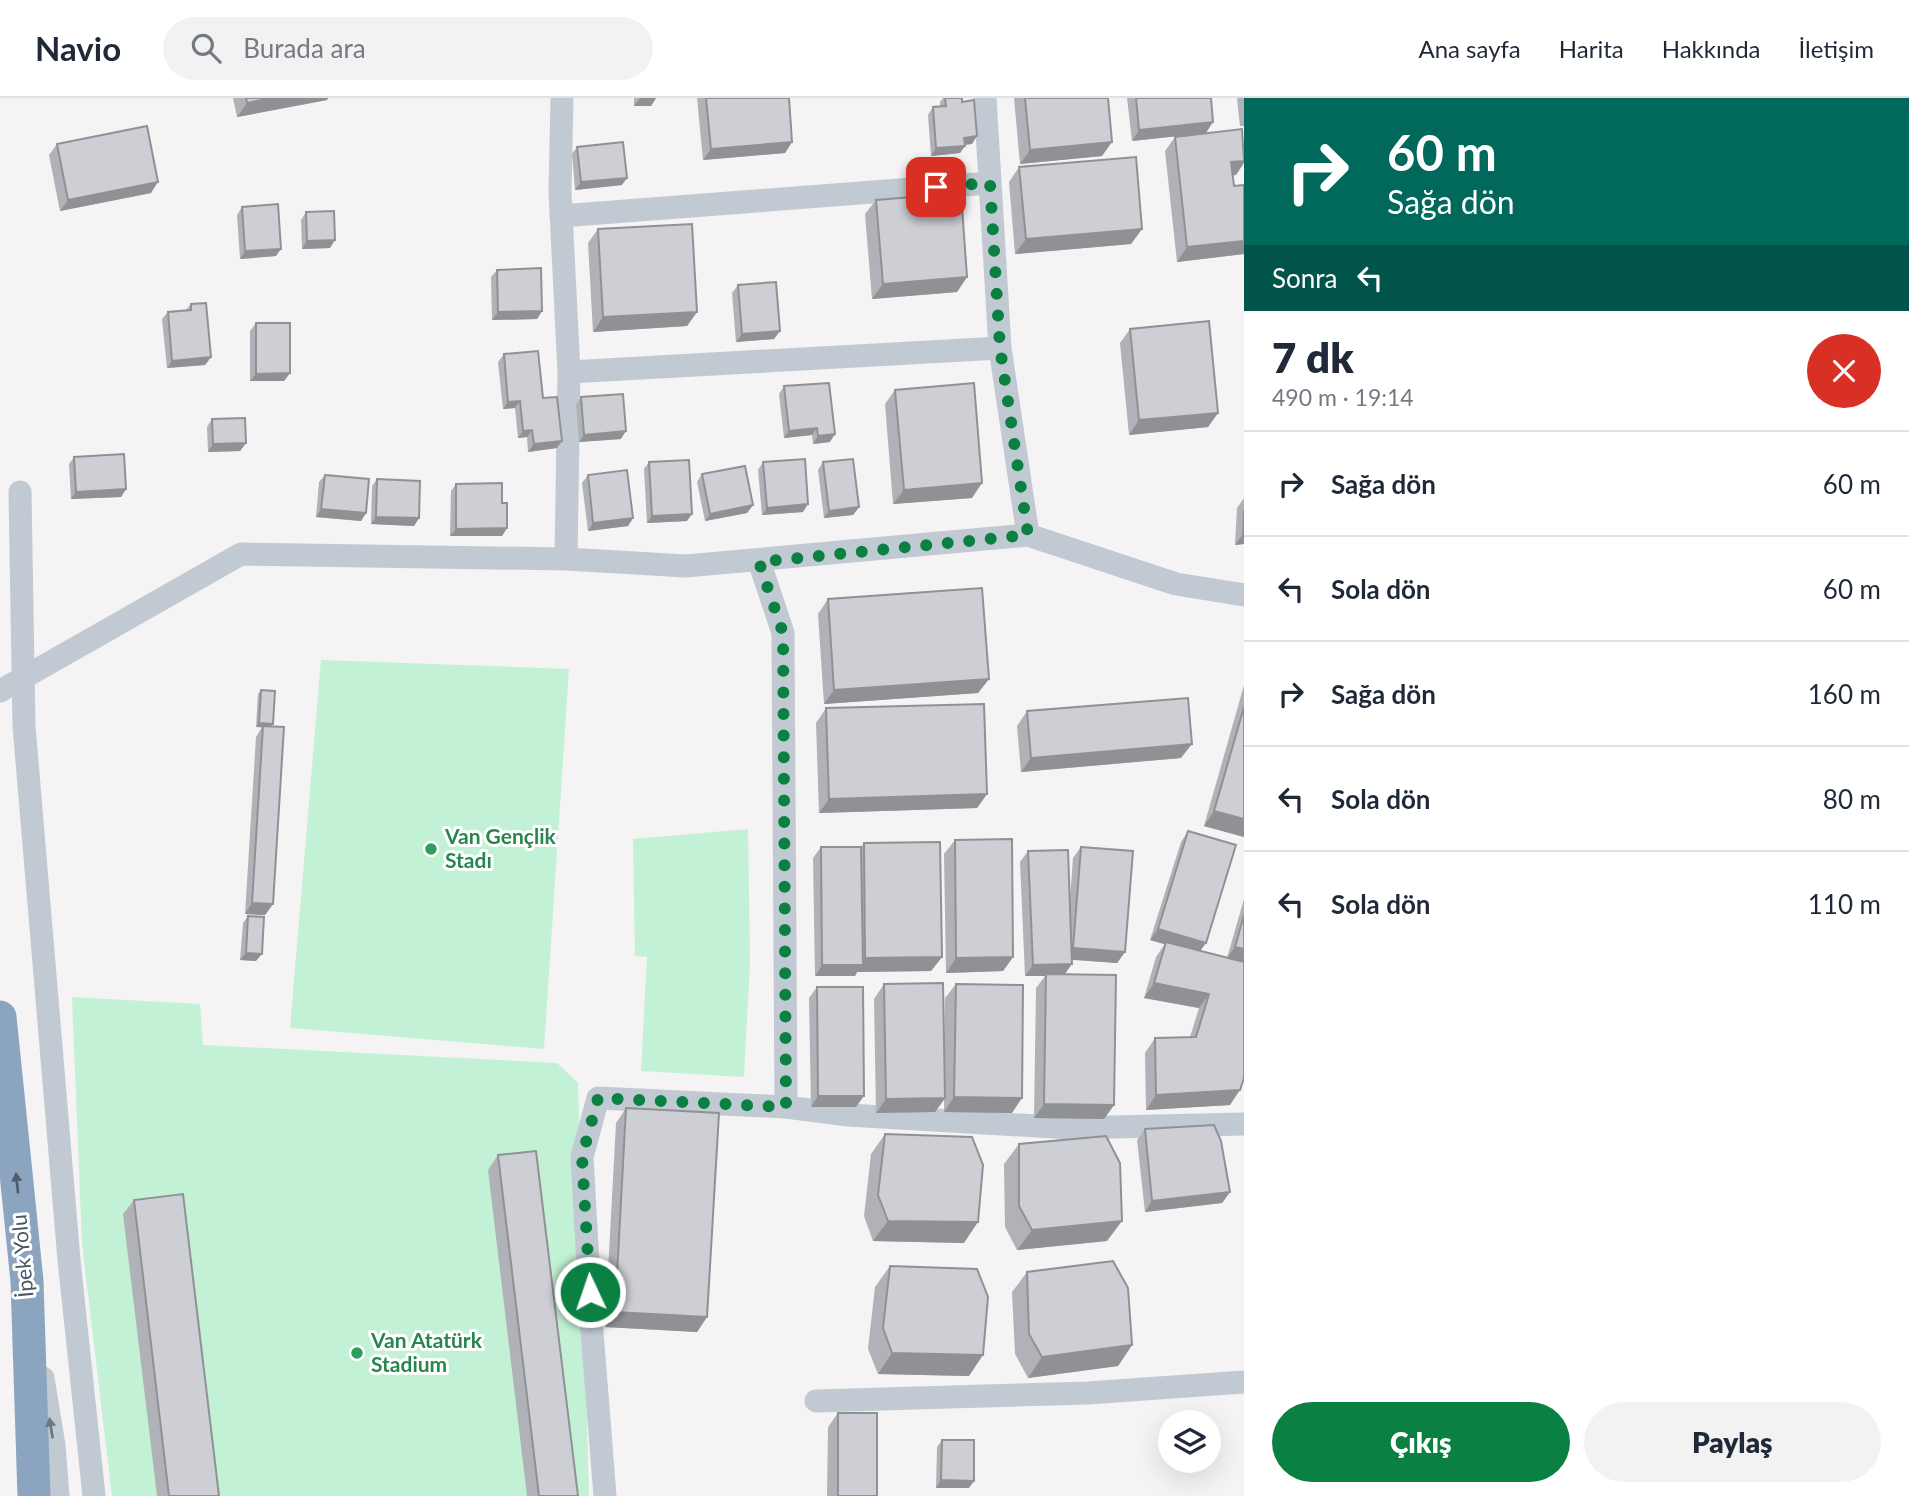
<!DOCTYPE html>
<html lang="tr">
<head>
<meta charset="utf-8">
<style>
	body { margin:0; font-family:Lato,sans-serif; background:#f2f2f3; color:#1f2937; height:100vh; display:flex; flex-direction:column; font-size:26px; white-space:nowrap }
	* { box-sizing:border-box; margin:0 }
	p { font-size:23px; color:#747a83 }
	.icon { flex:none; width:38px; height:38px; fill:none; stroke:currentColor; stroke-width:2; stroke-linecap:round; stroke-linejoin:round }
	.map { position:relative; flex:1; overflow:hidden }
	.sheet { display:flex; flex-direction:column; background:#fff; width:665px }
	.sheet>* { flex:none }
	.banner { background:#00695c; color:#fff; overflow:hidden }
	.tools { position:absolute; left:1158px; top:1312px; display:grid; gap:14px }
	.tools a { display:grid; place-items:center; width:63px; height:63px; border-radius:50%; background:#fff; box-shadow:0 7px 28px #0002; font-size:35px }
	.pin { position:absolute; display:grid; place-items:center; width:60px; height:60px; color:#fff; margin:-30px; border-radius:14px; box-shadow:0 4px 10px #0006 }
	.me { position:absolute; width:77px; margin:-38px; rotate:357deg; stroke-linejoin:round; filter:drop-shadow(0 0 5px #0008) }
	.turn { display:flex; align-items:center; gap:24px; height:147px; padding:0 28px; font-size:32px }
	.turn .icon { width:91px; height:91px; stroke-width:2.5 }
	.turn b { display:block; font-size:49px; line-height:60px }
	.then { display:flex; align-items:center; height:66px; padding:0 28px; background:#0003; gap:14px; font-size:26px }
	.round { display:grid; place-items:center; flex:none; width:74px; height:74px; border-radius:37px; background:#f2f2f3 }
	.overview { display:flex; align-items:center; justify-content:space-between; height:119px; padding:0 28px }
	h1 { font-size:42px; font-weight:800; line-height:52px }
	.action { display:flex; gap:14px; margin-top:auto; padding:14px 28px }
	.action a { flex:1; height:80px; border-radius:42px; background:#0b8043; color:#fff; font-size:28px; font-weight:800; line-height:80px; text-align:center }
	.action a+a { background:#f2f2f3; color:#1f2937 }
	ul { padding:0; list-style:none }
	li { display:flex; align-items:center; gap:21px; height:105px; padding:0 28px; border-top:2px solid #e0e1e3 }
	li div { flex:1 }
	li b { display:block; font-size:26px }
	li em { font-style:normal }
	header { display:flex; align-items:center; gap:42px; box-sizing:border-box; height:98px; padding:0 35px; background:#fff; border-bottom:2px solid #e0e1e3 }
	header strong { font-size:33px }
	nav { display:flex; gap:38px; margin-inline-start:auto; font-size:24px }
	.search { width:490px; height:63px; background:#f2f2f3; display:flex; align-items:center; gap:18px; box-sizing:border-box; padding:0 24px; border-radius:38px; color:#747a83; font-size:26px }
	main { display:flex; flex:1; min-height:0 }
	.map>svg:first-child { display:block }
	.green { fill:#c3f1d5 }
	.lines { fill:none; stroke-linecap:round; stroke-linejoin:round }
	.minor { stroke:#c1cad2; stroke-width:23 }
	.highway { stroke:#8ba5c1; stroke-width:33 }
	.wall { fill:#b0b2b7 }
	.shaded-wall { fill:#909195 }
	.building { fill:#cdcfd5; stroke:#909195; stroke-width:2 }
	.oneway { fill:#505e6b }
	.oneway2 { fill:#6e7983 }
	.route { stroke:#0b8043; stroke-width:12; stroke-dasharray:0 21.6 }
	.leisure-dot { fill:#2e9e5b; stroke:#fff; stroke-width:2.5 }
	.labels { text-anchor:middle; stroke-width:6; stroke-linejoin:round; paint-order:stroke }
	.leisure-label { font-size:21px; font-weight:bold; fill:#27864d; stroke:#fff; text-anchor:start }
	.street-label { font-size:21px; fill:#4a5661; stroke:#fff }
</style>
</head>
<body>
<header>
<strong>Navio</strong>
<div class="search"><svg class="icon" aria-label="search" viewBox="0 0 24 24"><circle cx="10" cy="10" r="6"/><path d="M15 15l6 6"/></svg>Burada ara</div>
<nav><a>Ana sayfa</a><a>Harita</a><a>Hakkında</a><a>İletişim</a></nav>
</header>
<main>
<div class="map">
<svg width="1244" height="1398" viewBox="0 0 1244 1398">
	<rect width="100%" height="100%" fill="#f5f3f3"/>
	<path class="green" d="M321,562L569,571L544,951L290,930Z
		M748,731L750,864L744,979L641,973L647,859L635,858L633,741Z
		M72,899L200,906L203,947L557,965L578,985L589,1398H112L82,1146Z"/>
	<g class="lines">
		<path class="minor" d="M562,0L560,94L569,274L566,461
			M985,0L1000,250L1028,437
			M561,118L990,85
			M569,274L1000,250
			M20,394L24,628L69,1162L94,1398
			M759,463L783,535L786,1009
			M0,593L241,456L566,461L686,468L1028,437L1176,486L1244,497
			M43,1280L54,1347L58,1398
			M816,1303L1088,1295L1244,1284
			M605,1398L591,1221L582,1059L598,1000L786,1009L848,1017L1071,1030L1244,1026"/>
		<path class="highway" d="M0,919L27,1183L34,1398"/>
	</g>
	<path class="wall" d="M233,0H328L327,2L237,19Z
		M634,0H656L651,8H634Z
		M697,0H789L792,44L785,55L703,62Z
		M943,0H962L972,46L965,47L960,55L931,58L928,17L933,9H940V4Z
		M1014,0H1108L1102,58L1020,66Z
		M1127,0H1211L1206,35L1132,43Z
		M1237,0H1244V28H1240Z
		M1175,39L1236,77H1232L1234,88L1244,87V156L1177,164L1165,53Z
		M57,46L151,95L60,113L49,57Z
		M577,49L622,87L575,92L572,56Z
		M1019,69L1142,131L1131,146L1015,156L1009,84Z
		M876,102L967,179L957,194L872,201L865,116Z
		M242,109L276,158L240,161L237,117Z
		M306,114L330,150L302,151L301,122Z
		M598,131L697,214L687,228L593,234L588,145Z
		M497,172L542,213L537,221L492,222L491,179Z
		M738,187L774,241L736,244L732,195Z
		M191,206L211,259L205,267L167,270L162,221L168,214L186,212Z
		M256,225L290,275L284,283H250V233Z
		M1130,231L1218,315L1208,329L1129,337L1120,245Z
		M504,256L543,300L557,350L528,354L527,339L518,340L515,310L503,311L498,264Z
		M784,288L830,344L813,346L812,337L784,340L779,296Z
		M895,292L972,400L893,406L885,306Z
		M581,299L621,341L579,344L576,307Z
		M212,321L246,345L240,353L208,354L207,329Z
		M74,359L126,391L121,399L71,401L69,366Z
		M649,364L687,423L647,425L644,371Z
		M763,364L803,414L762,417L758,372Z
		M823,364L859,409L853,417L824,420L818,372Z
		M702,376L753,407L747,415L705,423L697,384Z
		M325,377L366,415L361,423L316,419L319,384Z
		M588,377L633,420L628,428L588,433L582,385Z
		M377,381L419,420L414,428L371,426L372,388Z
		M456,386L507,430L502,438H450L451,393Z
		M1244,400V446L1235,447L1237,410Z
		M828,501L989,581L978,595L824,606L818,516Z
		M1244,587V739L1204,728Z
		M261,592L271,628L273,806L265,817L245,816L256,639L262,629H256L258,596Z
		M826,610L987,696L977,710L819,715L816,625Z
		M1027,613L1181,660L1021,674L1017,628Z
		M1188,733L1200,853L1227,860L1244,801V980L1230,1007L1146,1012L1145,955L1155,940L1190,939L1199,910L1144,900L1156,859L1165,846L1150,842L1181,744Z
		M955,742L1013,859L1003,873L946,875L944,756Z
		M864,745L942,859L931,873L857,874L855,878H815L813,760L821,749H861Z
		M1081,749L1125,854L1117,865L1072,862L1065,876L1114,1007L1104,1021L1034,1020L1036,890L1045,878H1025L1020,764L1028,753L1070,801L1073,760Z
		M248,818L256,863L240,862L243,825Z
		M884,886L944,963L945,900L956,886L1012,1015L944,1014V1002L935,1014L876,1015L874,901Z
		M817,889L856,1009H811L809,900Z
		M626,1010L707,1219L697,1234L605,1229L616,1025Z
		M1145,1031L1230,1094L1222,1105L1145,1114L1137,1042Z
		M885,1036L964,1145L873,1143L864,1118L871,1056Z
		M1019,1046L1107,1143L1017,1152L1005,1129L1004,1066Z
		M498,1057L578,1398H527L488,1072Z
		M134,1102L219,1398H157L123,1116Z
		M890,1168L969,1278L878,1276L868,1251L875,1189Z
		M1027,1174L1132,1247L1118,1268L1028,1280L1015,1256L1012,1194Z
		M838,1315L877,1398H827L828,1329Z
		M942,1342L969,1390H936L937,1349Z"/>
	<path class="shaded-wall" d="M272,0H328L327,2L237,19L247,5Z
		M640,0H656L651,8H634Z
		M1213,24L1206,35L1132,43L1139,32Z
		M977,38L972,46L959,47L964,40Z
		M792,44L785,55L703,62L711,51Z
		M1112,44L1102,58L1020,66L1030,52Z
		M965,48L960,55L931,58L936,50Z
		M1244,63V65L1236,77L1221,79L1231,64Z
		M627,80L622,87L575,92L581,84Z
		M158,84L151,95L60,113L68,102Z
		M1142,131L1131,146L1015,156L1026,141Z
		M335,142L330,150L302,151L307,143Z
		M1244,143V156L1177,164L1187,149Z
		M281,151L276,158L240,161L245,153Z
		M967,179L957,194L872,201L883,186Z
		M542,213L537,221L492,222L498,214Z
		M697,214L687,228L593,234L603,219Z
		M780,233L774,241L736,244L742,236Z
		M211,259L205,267L167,270L172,263Z
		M290,275L284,283H250L256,276Z
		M520,303L515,310L503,311L508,304Z
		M1218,315L1208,329L1129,337L1139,322Z
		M817,330L812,337L784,340L789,333Z
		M532,332L527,339L518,340L523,333Z
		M626,333L621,341L579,344L584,337Z
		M835,336L830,344L813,346L818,338Z
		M562,343L557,350L528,354L534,346Z
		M246,345L240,353L208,354L213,346Z
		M982,385L972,400L893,406L904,392Z
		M126,391L121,399L71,401L76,394Z
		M808,406L803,414L762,417L767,410Z
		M753,407L747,415L705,423L710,416Z
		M859,409L853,417L824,420L829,413Z
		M321,411L366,415L361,423L316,419Z
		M692,416L687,423L647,425L652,418Z
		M376,419L419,420L414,428L371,426Z
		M633,420L628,428L588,433L593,425Z
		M507,430L502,438H450L456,431Z
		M1243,436H1244V446L1235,447Z
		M989,581L978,595L824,606L834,592Z
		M259,625L273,626L270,630L256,629Z
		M1192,646L1181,660L1021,674L1031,660Z
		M987,696L977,710L819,715L829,701Z
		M1214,713L1244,721V739L1204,728Z
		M252,805L273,806L265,817L245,816Z
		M1158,831L1206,845L1198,856L1150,842Z
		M1235,849L1244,851V864L1227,860Z
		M1073,850L1125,854L1117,865L1065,861Z
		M246,855L262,856L256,863L240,862Z
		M942,859L931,873L857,874L855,878H815L822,867H860L865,860Z
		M1013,859L1003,873L946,875L956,860Z
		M1072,866L1064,877L1046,876L1045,878H1025L1033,867Z
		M1154,885L1209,896L1199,910L1144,900Z
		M1240,992L1230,1007L1146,1012L1156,997Z
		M818,998H864L856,1009H811Z
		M954,999L1022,1000L1012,1015L944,1014Z
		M945,1000L935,1014L876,1015L886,1001Z
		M1044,1006L1114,1007L1104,1021L1034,1020Z
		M1230,1094L1222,1105L1145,1114L1152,1103Z
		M888,1123L978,1124L964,1145L873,1143Z
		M1122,1123L1107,1143L1017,1152L1032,1132Z
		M615,1214L707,1219L697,1234L605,1229Z
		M1132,1247L1118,1268L1028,1280L1042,1259Z
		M892,1255L983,1257L969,1278L878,1276Z
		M941,1382L974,1383L969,1390H936Z"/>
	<path class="building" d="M246,0H272L247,5Z
		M706,0H789L792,44L711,51Z
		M945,0H962V4L974,2L977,38L964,40L965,48L936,50L933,9L946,8Z
		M1025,0H1108L1112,44L1030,52Z
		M1136,0H1211L1213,24L1139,32Z
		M147,28L158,84L68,102L57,46Z
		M1242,31L1244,63L1231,64L1234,88L1244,87V143L1187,149L1175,39Z
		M623,44L627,80L581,84L577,49Z
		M1136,59L1142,131L1026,141L1019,69Z
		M961,95L967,179L883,186L876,102Z
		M278,106L281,151L245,153L242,109Z
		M334,113L335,142L307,143L306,114Z
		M692,126L697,214L603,219L598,131Z
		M541,170L542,213L498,214L497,172Z
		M776,184L780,233L742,236L738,187Z
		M206,205L211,259L172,263L168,214L191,212V206Z
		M1209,223L1218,315L1139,322L1130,231Z
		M256,225H290V275L256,276Z
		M538,253L543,300L557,299L562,343L534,346L532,332L523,333L520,303L508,304L504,256Z
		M829,285L835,336L818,338L817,330L789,333L784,288Z
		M974,285L982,385L904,392L895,292Z
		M623,296L626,333L584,337L581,299Z
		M245,320L246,345L213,346L212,321Z
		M124,356L126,391L76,394L74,359Z
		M805,361L808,406L767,410L763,364Z
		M853,361L859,409L829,413L823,364Z
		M689,362L692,416L652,418L649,364Z
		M745,368L753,407L710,416L702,376Z
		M627,372L633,420L593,425L588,377Z
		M325,377L369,381L366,415L321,411Z
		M377,381L420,383L419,420L376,419Z
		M502,385V405H507V430L456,431V386Z
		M1244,412V436H1243Z
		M982,490L989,581L834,592L828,501Z
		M261,592L275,593L273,626L259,625Z
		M1188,600L1192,646L1031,660L1027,613Z
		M984,606L987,696L829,701L826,610Z
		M1244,609V721L1214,713Z
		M263,628L284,629L273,806L252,805Z
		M1188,733L1236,747L1206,845L1158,831Z
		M1012,741L1013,859L956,860L955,742Z
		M940,744L942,859L865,860L864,745Z
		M821,749H861L863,867H822Z
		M1081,749L1133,753L1125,854L1073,850Z
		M1068,752L1072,866L1033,867L1028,753Z
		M1244,817V851L1235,849Z
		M248,818L264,819L262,856L246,855Z
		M1166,844L1244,864V980L1240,992L1156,997L1155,940L1196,939L1209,896L1154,885Z
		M1046,876L1116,877L1114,1007L1044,1006Z
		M943,885L945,1000L886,1001L884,886Z
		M956,886L1023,887L1022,1000L954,999Z
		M817,889H863L864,998H818Z
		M626,1010L719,1015L707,1219L615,1214Z
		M1214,1027L1221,1043L1230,1094L1152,1103L1145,1031Z
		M885,1036L972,1039L983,1067L978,1124L888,1123L878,1097Z
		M1106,1038L1120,1065L1122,1123L1032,1132L1019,1108V1046Z
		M536,1053L578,1398H539L498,1057Z
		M183,1096L219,1398H169L134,1102Z
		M1113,1163L1128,1190L1132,1247L1042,1259L1029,1236L1027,1174Z
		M890,1168L977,1171L988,1199L983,1257L892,1255L883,1230Z
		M838,1315H877V1398H838Z
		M942,1342H974V1383L941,1382Z"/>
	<defs><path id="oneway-solid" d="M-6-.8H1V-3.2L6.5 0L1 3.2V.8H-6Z" transform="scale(1.75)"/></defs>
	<use class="oneway" href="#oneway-solid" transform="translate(17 1085) rotate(-96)"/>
	<use class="oneway2" href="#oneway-solid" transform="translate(51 1330) rotate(-99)"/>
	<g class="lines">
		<path class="route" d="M590,1194L582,1059L598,1000L786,1009L783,535L759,464L1028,437L1000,250L990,85L936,89"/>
	</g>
	<g class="leisure-dot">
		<circle cx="431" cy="751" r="7"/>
		<circle cx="357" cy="1255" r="7"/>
	</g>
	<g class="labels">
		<g class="leisure-label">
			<text x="445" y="746">Van Gençlik<tspan x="445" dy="24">Stadı</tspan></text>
			<text x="371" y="1250">Van Atatürk<tspan x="371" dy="24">Stadium</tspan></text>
		</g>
		<g class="street-label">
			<text transform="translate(23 1158) rotate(-95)" y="7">İpek Yolu</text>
		</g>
	</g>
</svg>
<div class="tools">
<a><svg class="icon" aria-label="layers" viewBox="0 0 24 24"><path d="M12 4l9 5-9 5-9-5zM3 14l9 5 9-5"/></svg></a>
</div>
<div class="pin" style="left:936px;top:89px;background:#d93025"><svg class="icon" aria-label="arrive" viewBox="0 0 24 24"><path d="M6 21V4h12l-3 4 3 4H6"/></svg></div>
<svg class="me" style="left:590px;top:1194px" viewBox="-20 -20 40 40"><circle r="17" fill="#0b8043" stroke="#fff" stroke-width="3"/><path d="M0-11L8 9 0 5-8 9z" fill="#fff"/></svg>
</div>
<section class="sheet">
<div class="banner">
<div class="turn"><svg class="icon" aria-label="right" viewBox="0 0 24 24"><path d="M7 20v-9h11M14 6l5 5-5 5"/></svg><div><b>60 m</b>Sağa dön</div></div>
<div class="then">Sonra<svg class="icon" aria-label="left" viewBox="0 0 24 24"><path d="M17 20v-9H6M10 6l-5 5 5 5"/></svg></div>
</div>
<div class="overview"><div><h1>7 dk</h1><p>490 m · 19:14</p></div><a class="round" style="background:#d93025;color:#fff"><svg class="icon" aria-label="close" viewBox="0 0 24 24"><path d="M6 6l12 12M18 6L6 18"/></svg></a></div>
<ul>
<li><svg class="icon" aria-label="right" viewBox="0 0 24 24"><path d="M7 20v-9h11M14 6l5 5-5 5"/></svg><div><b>Sağa dön</b></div><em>60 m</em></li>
<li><svg class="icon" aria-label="left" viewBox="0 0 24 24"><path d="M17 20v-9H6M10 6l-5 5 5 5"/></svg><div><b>Sola dön</b></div><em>60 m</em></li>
<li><svg class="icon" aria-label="right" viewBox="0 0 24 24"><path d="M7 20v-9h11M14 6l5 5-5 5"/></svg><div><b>Sağa dön</b></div><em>160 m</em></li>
<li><svg class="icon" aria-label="left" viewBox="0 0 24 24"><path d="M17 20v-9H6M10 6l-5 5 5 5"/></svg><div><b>Sola dön</b></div><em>80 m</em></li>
<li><svg class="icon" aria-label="left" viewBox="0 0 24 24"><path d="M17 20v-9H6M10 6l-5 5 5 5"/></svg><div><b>Sola dön</b></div><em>110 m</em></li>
</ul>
<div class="action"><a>Çıkış</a><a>Paylaş</a></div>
</section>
</main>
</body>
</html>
